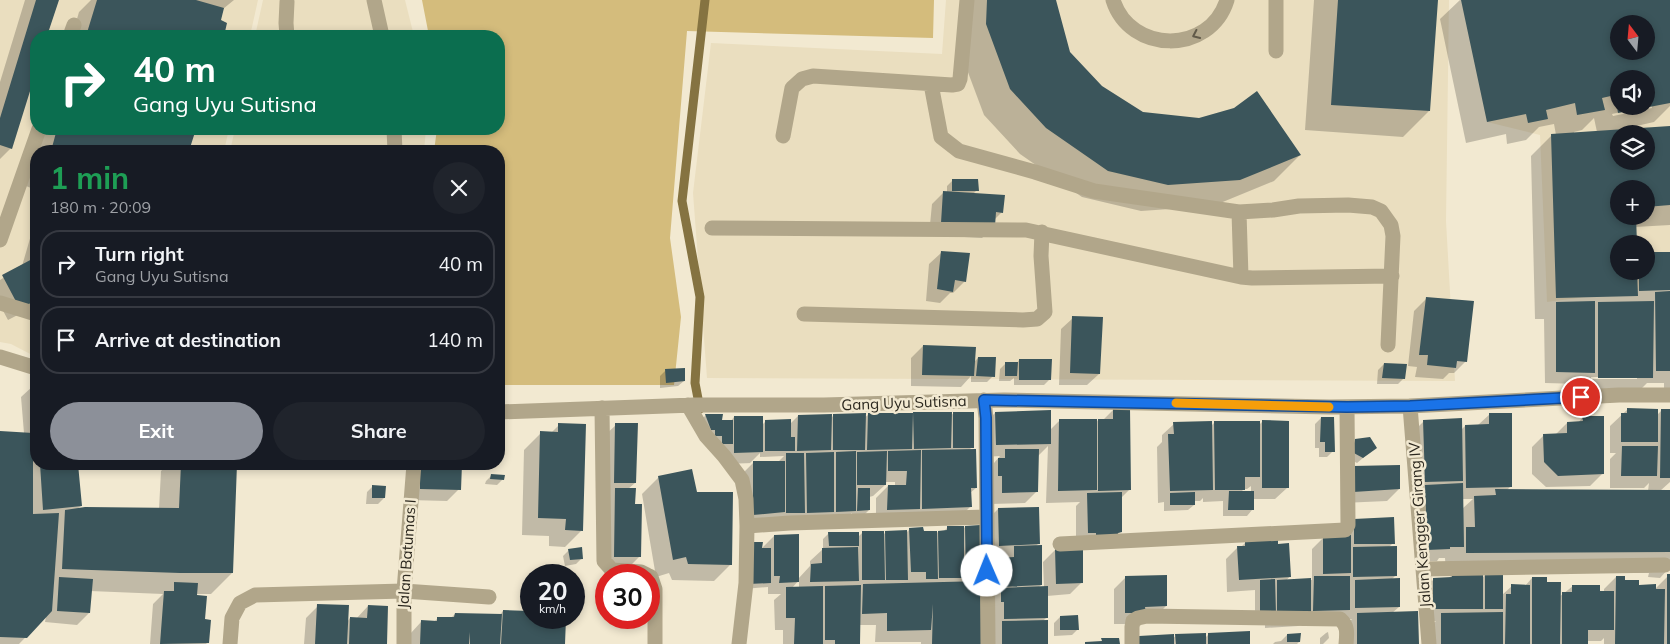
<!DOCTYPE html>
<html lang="en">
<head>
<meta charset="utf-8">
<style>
	body { margin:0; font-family:Mulish,sans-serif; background:#20242c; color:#f1f3f6; height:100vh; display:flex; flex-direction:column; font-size:19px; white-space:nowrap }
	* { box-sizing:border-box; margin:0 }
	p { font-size:16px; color:#9ea1a6 }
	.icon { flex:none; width:28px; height:28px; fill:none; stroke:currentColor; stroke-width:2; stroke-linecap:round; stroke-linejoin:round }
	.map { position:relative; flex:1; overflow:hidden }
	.details { position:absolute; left:30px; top:145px; width:475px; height:325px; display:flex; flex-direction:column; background:#171b24; border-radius:20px; box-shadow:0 2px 8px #0003 }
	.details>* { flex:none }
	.banner { position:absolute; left:30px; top:30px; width:475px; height:105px; border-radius:20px; box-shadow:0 2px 8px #0003; background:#0b6e4f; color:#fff; overflow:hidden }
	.needle { width:32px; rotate:344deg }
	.buttons { position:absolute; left:1610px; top:15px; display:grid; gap:10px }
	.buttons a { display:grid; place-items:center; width:45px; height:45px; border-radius:50%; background:#171b24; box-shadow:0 2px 8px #0003; font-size:25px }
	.speed { position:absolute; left:520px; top:564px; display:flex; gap:10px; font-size:25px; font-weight:700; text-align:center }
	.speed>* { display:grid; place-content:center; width:65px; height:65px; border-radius:50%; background:#171b24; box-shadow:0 2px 8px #0003; line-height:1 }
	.speed small { font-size:12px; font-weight:400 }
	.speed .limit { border:8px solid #d22; background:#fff; color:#111 }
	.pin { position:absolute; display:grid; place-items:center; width:42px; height:42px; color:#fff; margin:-21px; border:2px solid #fff; border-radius:50%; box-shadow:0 1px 5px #0007 }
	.me { position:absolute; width:55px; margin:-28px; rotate:359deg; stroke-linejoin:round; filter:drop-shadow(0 0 4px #0008) }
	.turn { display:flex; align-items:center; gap:18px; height:105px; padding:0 20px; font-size:22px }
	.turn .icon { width:65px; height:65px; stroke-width:2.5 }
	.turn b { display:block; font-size:35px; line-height:42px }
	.round { display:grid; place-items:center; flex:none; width:52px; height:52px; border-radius:26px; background:#20242c }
	.summary { display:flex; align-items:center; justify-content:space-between; height:85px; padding:0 20px }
	h1 { font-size:30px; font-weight:700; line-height:38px; color:#1e9e55 }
	.button { display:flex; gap:10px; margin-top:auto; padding:10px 20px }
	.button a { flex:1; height:58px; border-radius:30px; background:#8c9099; color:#fff; font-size:20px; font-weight:700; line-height:58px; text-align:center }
	.button a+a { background:#20242c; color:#f1f3f6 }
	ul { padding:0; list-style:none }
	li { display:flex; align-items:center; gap:15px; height:68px; margin:0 10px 8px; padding:0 10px; border:2px solid #363941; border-radius:20px }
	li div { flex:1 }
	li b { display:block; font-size:19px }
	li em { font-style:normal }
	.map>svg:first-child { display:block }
	.built { fill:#eadebf; fill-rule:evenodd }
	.green { fill:#d4bc7c }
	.shadow { fill:#0003; fill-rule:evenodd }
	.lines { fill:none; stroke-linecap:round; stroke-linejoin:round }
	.stream { stroke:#857341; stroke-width:9 }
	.building { fill:#3b555b; fill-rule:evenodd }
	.service { stroke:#b1a68a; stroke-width:15 }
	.minor { stroke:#b1a68a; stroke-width:15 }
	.oneway { stroke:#615a49 }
	.route-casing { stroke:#114b97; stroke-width:12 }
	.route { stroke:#1a73e8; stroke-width:9 }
	.slow { stroke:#f59e0b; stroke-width:9 }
	.labels { text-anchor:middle; stroke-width:5; stroke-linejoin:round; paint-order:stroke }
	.street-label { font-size:15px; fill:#2b271e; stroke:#f2e9d1 }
</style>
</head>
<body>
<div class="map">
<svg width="1670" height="644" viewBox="0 0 1670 644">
	<rect width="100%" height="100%" fill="#f2e9d1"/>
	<path class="built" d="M0,0H258L250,36H36V129H229L224,151H36V357L11,344L0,342Z
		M263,0H405L414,36H255Z
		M946,0H1449L1446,221L1455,381L707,378L693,193L711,43L942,54Z
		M1466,0H1670V286L1547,302L1540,135L1487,122ZM1619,24H1646V51H1619ZM1619,79H1646V106H1619ZM1619,134H1646V161H1619ZM1619,189H1646V216H1619ZM1619,244H1646V271H1619Z
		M235,129H426L424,151H230Z"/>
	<path class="green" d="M422,0H934L933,38L687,31L670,238L681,317L674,385H499V151H434L437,129H499V36H429Z"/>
	<path class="shadow" d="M25,0H57L46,36H36V67L11,148L0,159V82Z
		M91,0H234L223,9L219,21L226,23L222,36H72L79,12Z
		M962,0H1055L1069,52L1101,87L1143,113L1300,155L1274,181L1213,206L1141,211L1082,197L1020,154L984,115L960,51Z
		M1314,0H1437L1429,111L1403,137L1305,130Z
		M1460,0H1670V106L1654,122L1623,129V130L1670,127V225L1635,227L1619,244V271H1646L1670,253V392H1664V383H1647L1635,395L1581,394V384L1545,383L1544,319H1535L1531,156L1552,135H1556L1554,124L1539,127L1526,140L1507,144L1506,134L1466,143L1440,19ZM1619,24H1646V51H1619ZM1619,79H1646V106H1619ZM1652,105V108L1613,116L1612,114ZM1594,118L1597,132L1574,134V132L1582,130ZM1619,134H1646V161H1619ZM1619,189H1646V216H1619ZM1591,377H1637V379H1591Z
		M44,129H195L188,151H37Z
		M36,153V190L26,186Z
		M953,180L977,190L973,194L1002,212L994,220V226L982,238L929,235L932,204L944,192L947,193V186Z
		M36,218V309L35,306L8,320L0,305V280L22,266Z
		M941,253L965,281L953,293H950L940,303L926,301L929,264Z
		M1426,299L1466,361L1454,373H1449L1443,379L1415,377L1417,367L1408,366L1414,311Z
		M1073,318L1099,374L1087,385H1059L1061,329Z
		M923,346L973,363L978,358L993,376L987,382H971V376L961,387L911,386V358Z
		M1019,360L1050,379L1044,385H1014V378L1010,381H999L1000,369L1006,363H1017Z
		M1384,364L1404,378L1398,384H1377L1378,370Z
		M666,370L684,381L678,386L660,388V376Z
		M33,386H36V464H76L81,506L76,510L159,509L161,471L168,464H235L232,573L211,594H191L204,620L208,642L206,644H150L153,604L163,594L90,591L89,613L77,625L45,622L46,616L19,644H0V433H24L21,397Z
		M1114,409L1130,489L1121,498L1120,532L1104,548L1076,545V506L1080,502L1046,503L1048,446L1038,456L1037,491L1025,503L991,504L994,463L1000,456L984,457L983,425L995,413L1050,430L1060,420L1096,423L1098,420H1103Z
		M1628,409L1657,415L1662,410H1670V482L1660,491H1670V567L1660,578L1648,577L1649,573H1502V595L1512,586H1525L1532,578L1545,583L1559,597L1573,586L1604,593V589L1616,577L1637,586L1655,589L1668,576H1670V644H1604V638L1601,641H1587V644H1430V626L1436,621H1422V591L1434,579H1448L1454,573H1446L1445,558H1439L1437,561H1415L1412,433L1424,421L1461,430L1465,426L1478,425L1490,414L1511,486L1507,490L1648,491L1649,483L1644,488H1610V459L1616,453H1610V426ZM1462,499H1473L1462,509ZM1482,573H1487L1482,578Z
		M950,413V416L954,413L972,447L969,450L976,488L970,493L971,506L959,518L876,521V498L888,486H895V482H885V485L873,496L869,497V510L863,516H852V513L843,522L742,526L741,475L753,463L723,464L700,421L706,415L721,421L730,422L734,417L762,425L766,421L790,424L798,416L830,419L834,415L864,418L868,415ZM760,453V457L784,456L778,462L750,463Z
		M1583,417L1602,474L1590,486L1546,487L1532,474V447L1544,435L1556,434L1567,423H1578Z
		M1321,418L1333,451L1327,457H1319V448H1315V424Z
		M1263,421L1287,488L1275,499H1253L1252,510L1247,516H1223V501L1203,502V498L1200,501H1194V505L1188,510L1164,511V502L1158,503L1157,447L1162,442V435L1174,424L1211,426L1215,422L1259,425ZM1251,486V492L1240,493L1244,489H1247Z
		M559,425L582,530L565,547L549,546V536L522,535L524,450L541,433H551Z
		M616,425L635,483L628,489L634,505L640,556L628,568H603L604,436Z
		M1349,446L1375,448L1357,463L1347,458Z
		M409,464H461L459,489L447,501L409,500Z
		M1353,467L1399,489L1387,501L1342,503Z
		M492,475L503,479L497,485L485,484L486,481Z
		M659,477L696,493L731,564L714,581L672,580L669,573L656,577L642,494Z
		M373,486L384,498L378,504H366L367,492Z
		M998,509L1039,543L1036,546L1041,585L1038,588L1044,587L1043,562L1055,550L1082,582L1070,594L1047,596V617L1043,621L1047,644H990L989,571L1002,559V556L987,557L986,521Z
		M1354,520L1393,543L1389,547L1396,575L1391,580L1399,607L1392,613L1418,644H1345V626L1352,619L1302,622L1298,626L1265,628V620H1255V590L1227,592L1226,559L1238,547H1241L1245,543L1277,545L1290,576L1286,581L1312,580V549L1324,537Z
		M948,527L962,530L965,527L981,576L974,583L982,644H921V642H875L876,625H859V644H783V630H775L774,600L781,594H768V587L743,589L761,549L774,536L798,579L810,566V561L823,549V539L829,533L858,537L863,532L883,535L886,532L906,533L910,529L922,533L943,532ZM799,580V588H792Z
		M569,550L582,558L576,564L565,566L563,556Z
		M1126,577L1166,606L1154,618L1132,624H1114V589Z
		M318,606L347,622L350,618L356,619L368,606L386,644H304L306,618Z
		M503,611L531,618H565L564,644H409L410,634L421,622H434L438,618H451L455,614L499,616Z
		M1060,617L1078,629L1072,635L1054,636V623Z
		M1328,632L1329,638L1323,644H1320V638L1326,633Z
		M1209,634L1249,644H1132L1173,638L1176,636L1205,638Z
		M1287,635L1299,642L1297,644H1273L1275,642L1281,641Z"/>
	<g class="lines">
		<path class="stream" d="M700,409L695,383L700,297L682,201L705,0"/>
	</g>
	<path class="building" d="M36,0H59L47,36H36V72L12,149L0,145V118Z
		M97,0H196L224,8L221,20L227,23L224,36H86Z
		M987,0H1056L1070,52L1102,86L1143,112L1199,118L1234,108L1257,91L1301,155L1240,180L1168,185L1108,171L1046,128L1010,89L986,24Z
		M1338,0H1438L1430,111L1331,105Z
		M1461,0H1670V103L1618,113L1615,95L1602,98L1605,110L1577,115L1575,103L1546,110L1548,119L1528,123L1526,114L1487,122ZM1619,24H1646V51H1619ZM1619,79H1646V106H1619Z
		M1670,126V205L1646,207V189H1619V216H1636L1637,244H1619V271H1637L1638,296L1556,298L1551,134ZM1619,134H1646V161H1619Z
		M57,129H196L189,151H51Z
		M952,179H978L979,191H952Z
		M943,191L1005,195L1003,213L996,212L995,226L941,223Z
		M941,251L970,253L966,282L955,280L953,292L937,289Z
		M1646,252H1670V290L1639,291V271H1646Z
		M36,257V300L20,309L2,275Z
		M1670,291V371H1656L1655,292Z
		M1426,297L1474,301L1467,362L1457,361L1456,368L1427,365L1428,355H1419Z
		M1595,301V373L1556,372V302Z
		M1654,301L1653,378H1598V302Z
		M1072,316L1103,317L1100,374L1070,373Z
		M923,345L976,347L974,376L922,375Z
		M978,357H996L995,377L976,376Z
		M1019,359H1052L1051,380H1019Z
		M1005,362H1018L1017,376H1005Z
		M1384,363L1407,364L1405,379L1382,378Z
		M685,368V381L666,383L665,369Z
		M32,384L36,385V412H35Z
		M1113,408H1130L1131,490L1098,491V419H1113Z
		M1627,408L1658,409V442H1621V413H1627Z
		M1661,409H1670V478H1660Z
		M1051,410V444L996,445L995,412Z
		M913,412H952L951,448L914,449Z
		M953,412H974V448H953Z
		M866,413L865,450H833V414Z
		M868,413H913L912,449L867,450Z
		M1489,413H1512V487L1466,488L1465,425L1489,424Z
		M705,414H723L722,420H733V444H722V436H715V430H711Z
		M832,414L831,450L797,451L798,415Z
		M734,416H763V452L734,453Z
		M1582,416H1604V474L1558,476L1544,462L1543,434L1567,433V422L1583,421Z
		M1321,417H1334L1335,452H1325V442H1320Z
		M1462,418L1463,481L1425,482L1423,420Z
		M791,419V437H795V451H765V420Z
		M1059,419H1097V490L1058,491Z
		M1262,420L1289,421V488H1262Z
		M1212,421L1213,490L1170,491L1168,434H1174L1173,422Z
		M1214,421H1260V477H1245V490H1215Z
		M558,423L586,424L583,531L565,530L566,519L538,518L540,431L558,432Z
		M615,423H638L636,483H614Z
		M0,431L33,433V514L59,513L52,611L27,638L0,637Z
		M1370,437L1377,448L1363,458L1352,452L1355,439Z
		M1622,446H1658L1657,476H1621Z
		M976,449L977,488H971L972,507L922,509V450Z
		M1005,449H1039L1038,492L1002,493V476H998V458H1005Z
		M921,450L920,509L887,510L888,485H906L907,471H888V451Z
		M856,451V511L836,512V452Z
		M887,451L886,485H857V452Z
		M834,452V512L807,513L806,453Z
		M786,453H804L805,513H786Z
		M753,461H785V512L753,515Z
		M40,464H78L82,506L43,510Z
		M181,464H237L233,573H180L62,569L65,510L85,507L179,508Z
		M420,464H462L461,490L420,489Z
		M1400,465V489L1353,492V466Z
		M692,469L697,492H733L732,565L688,564L686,557L673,560L658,476Z
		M491,474L505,475L504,480L490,479Z
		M1463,483L1464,547H1450V549L1427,550L1425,485Z
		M372,485L386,486L385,498H372Z
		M615,488H636L635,504H642L641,557H614Z
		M858,488H870V510L857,511Z
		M1495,489L1670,490V552L1466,553V527H1475L1474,496L1496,495Z
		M1229,491H1254V510H1228Z
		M1122,492V532L1118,533L1117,537H1096V533H1088L1087,493Z
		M1195,492V505H1170V493Z
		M1039,507L1040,544L999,546L998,508Z
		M1394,517L1395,544H1354V519Z
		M980,525L982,577L966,578L965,526Z
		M947,526H964V578H939L938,531L947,530Z
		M923,527L924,531H937L938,579H926V572H911L909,528Z
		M907,530L908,580H886L885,531Z
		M862,531H884L885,580H862Z
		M828,532H859V546H829Z
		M799,534V582L779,583L780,576H774V535Z
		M1351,535V573L1323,574V536Z
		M1278,539V544L1289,543L1291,577L1239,580L1237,546H1245V541Z
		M749,542H763L762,548H771V583L748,584Z
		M1042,545V585L1001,587L1000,558L1014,557V546Z
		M1397,546V576L1353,577V547Z
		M582,547L583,559L570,560L568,549Z
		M858,547L859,581L810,582L811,564L822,563V548Z
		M1083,548V583L1056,584L1055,549Z
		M1451,573L1483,574V609H1433V578L1452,577Z
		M1485,573H1503V609H1485Z
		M1667,574H1670V644H1667Z
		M1167,575V606L1145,607L1146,613H1125V576Z
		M1314,576H1350V610L1313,611Z
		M1616,576H1625V580H1639V585L1656,584V589H1665L1664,644H1615Z
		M59,577L93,579L90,613L57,611Z
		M1532,577H1547V582H1561L1560,644H1532Z
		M1311,578V615L1277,616V580Z
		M1400,578V607L1355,608V580Z
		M1275,579L1276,614H1260V580Z
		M984,581L983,644H932L933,604L931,630L887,631V613L862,614L863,584Z
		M174,582L198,583L197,595L207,596L205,619L211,620L209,643L160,644L164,591H174Z
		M1511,584L1530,585V644H1505L1506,594H1511Z
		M861,585L860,644H835V640H825V586Z
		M1572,585H1600V591H1614V630H1588V644H1562V592H1572Z
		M823,586V644H794L795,618H786V587Z
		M1048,586V618L1004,619V602H1001V588Z
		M317,604L349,605L347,644H315Z
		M368,605L388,606L387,644H349L350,617L367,618Z
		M503,610L529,611V616H531V618H566L565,644H501Z
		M1418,611L1419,644H1357V613Z
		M1503,612V644H1441V613Z
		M455,613L502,614L500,644H470V632L469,644H420L421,620L437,621V617H454Z
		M1078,615L1079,630H1060V616Z
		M1048,620V644H1002V621Z
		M1250,631V644H1208V633Z
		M1206,633V644H1176L1175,634Z
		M1301,633L1300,642H1287V634Z
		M1174,634V644H1139V636Z
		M1101,638H1119L1120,644H1085V642L1102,641Z"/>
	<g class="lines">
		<path class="service" d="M374,0L382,36
			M1113,0C1130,54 1210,55 1227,0
			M70,36L74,25
			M287,36L286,23L287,2
			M1276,51V0
			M931,84L941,137L959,151L1035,172L1094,191L1239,212L1273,210L1299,206L1348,205L1372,207L1381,211L1391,225L1393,236L1388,345
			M394,129L395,151
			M783,136L792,88L802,79L813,76L952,85L958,84L960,79L967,0
			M1239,212L1241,277L1252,278L1392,276
			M712,228L1026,230L1241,277
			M0,240L39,129
			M0,303L36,314
			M804,314L1023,320L1037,319L1045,312L1041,256L1042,232
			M230,644L232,618L240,603L255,595L404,591L489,597"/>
		<path class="minor" d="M0,357L36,368
			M984,400L986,418L988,644
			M688,405L706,436L724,456L742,480L746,499L747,526
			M1410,406L1429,644
			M602,408L604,561L612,570L641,572L647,575
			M499,412L694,405H824L1004,400L1330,407L1410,406L1619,395H1670
			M1060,544L1345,530L1348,525L1347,407
			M1423,569L1665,565
			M649,576L651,577L655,589V644
			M404,644V591L414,464
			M739,644L746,583L747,526L790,523L986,517
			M1132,644V627L1133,621L1138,618L1147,616L1340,619C1348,626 1347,633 1346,644"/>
	</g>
	<defs><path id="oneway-chevron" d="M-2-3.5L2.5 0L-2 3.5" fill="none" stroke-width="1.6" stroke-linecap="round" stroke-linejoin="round" transform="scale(1.25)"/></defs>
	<use class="oneway" href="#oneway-chevron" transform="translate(1196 35) rotate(155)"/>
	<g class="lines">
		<g class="route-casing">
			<path id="route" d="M987,571L986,418L984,400L1347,407L1410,406L1581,397"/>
		</g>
		<use href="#route" class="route"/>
		<path class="slow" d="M1176,403L1329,407"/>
	</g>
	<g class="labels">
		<g class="street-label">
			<text transform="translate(904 403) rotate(-2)" y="5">Gang Uyu Sutisna</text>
			<text transform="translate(1420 525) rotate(-94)" y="5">Jalan Kengger Girang IV</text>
			<text transform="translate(407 554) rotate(-86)" y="5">Jalan Batumas I</text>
		</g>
	</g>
</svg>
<div class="buttons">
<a><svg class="needle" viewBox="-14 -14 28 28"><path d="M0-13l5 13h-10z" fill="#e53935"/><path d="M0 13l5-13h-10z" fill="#9ea1a6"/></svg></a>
<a><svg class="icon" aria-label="sound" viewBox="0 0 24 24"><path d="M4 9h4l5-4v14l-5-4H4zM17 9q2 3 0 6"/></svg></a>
<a><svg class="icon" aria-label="layers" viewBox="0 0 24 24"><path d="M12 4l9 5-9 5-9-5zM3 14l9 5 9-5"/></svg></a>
<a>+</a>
<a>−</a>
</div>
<div class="speed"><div>20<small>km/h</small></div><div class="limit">30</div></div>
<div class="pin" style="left:1581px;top:397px;background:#d93025"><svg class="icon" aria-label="arrive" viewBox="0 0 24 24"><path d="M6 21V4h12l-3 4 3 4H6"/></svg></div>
<svg class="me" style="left:987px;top:571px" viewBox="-20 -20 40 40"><circle r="19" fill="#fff"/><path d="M0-13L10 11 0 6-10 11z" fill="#1a73e8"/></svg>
<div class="banner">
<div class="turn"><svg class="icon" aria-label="right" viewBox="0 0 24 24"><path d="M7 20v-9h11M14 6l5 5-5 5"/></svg><div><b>40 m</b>Gang Uyu Sutisna</div></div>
</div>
<section class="details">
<div class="summary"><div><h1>1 min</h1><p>180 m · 20:09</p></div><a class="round"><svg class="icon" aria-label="close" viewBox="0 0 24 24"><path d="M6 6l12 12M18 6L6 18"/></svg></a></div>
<ul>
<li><svg class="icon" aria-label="right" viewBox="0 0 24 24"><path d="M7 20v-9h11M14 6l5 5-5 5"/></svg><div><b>Turn right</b><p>Gang Uyu Sutisna</p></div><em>40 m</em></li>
<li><svg class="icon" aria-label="arrive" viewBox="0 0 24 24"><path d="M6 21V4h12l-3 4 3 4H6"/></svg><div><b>Arrive at destination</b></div><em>140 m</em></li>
</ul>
<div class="button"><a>Exit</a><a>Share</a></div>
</section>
</div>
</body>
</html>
